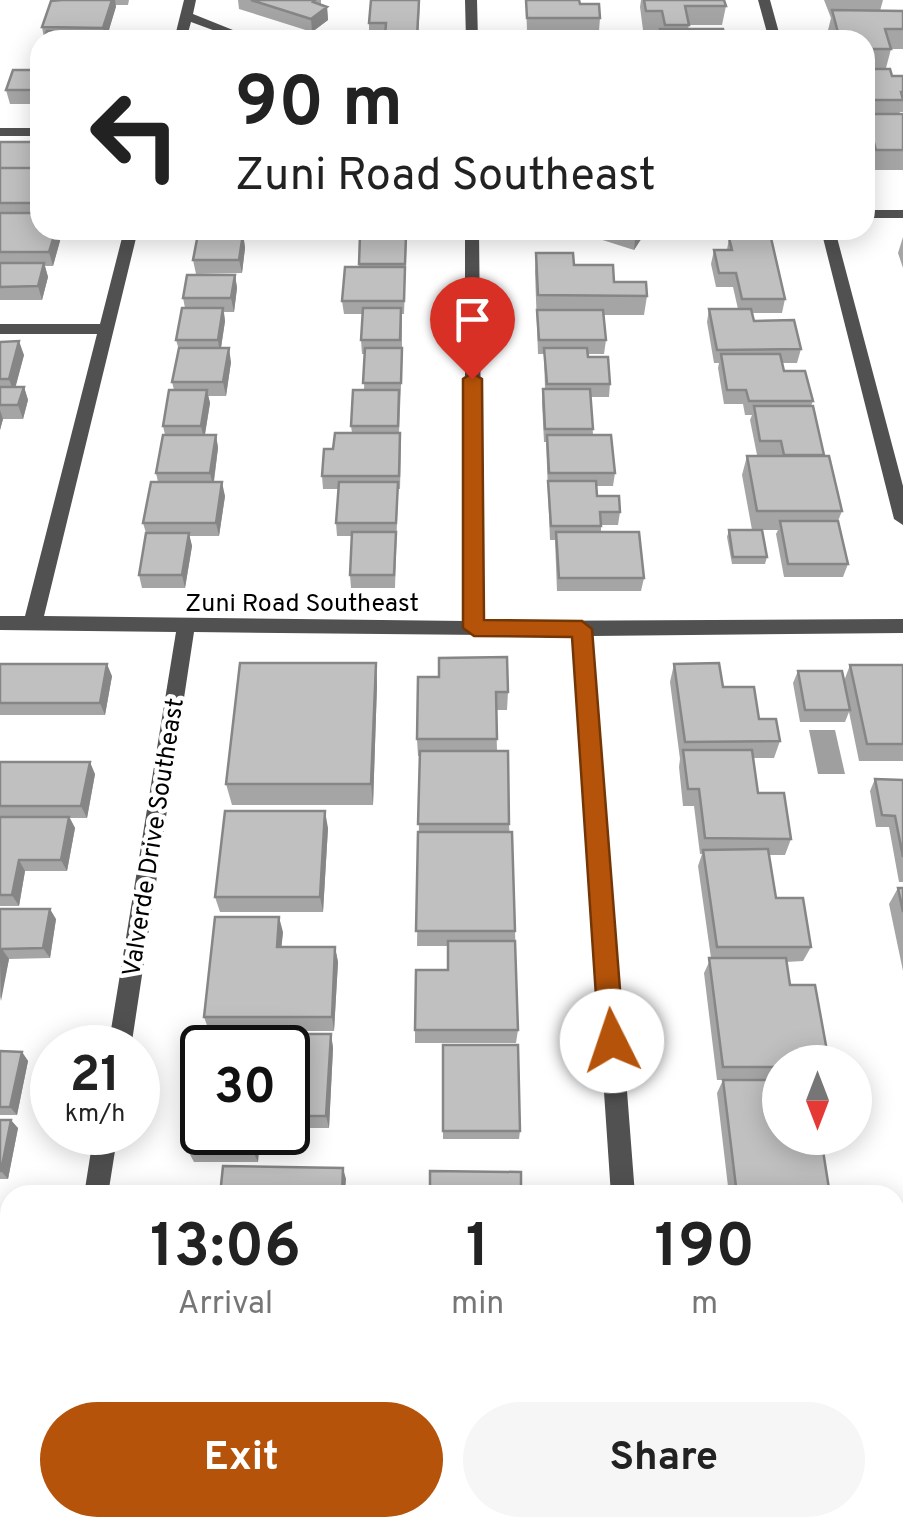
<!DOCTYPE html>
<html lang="en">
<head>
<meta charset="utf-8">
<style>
	body { margin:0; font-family:Overpass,sans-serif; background:#f6f6f6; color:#222; height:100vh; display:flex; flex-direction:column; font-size:38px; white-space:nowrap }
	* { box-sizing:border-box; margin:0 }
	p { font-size:32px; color:#767676 }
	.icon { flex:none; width:55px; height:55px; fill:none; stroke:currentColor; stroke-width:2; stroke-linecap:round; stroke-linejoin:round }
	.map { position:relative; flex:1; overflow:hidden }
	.side { position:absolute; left:0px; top:1185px; width:905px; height:352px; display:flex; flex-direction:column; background:#fff; border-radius:30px 30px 0 0; box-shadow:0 5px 25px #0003 }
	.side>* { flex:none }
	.banner { position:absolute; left:30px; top:30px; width:845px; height:210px; border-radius:30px; box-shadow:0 5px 25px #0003; background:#fff; color:#222; overflow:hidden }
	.needle { width:65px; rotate:180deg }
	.fabs { position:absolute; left:762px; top:1045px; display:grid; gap:20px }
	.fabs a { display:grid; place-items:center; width:110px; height:110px; border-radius:50%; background:#fff; box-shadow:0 5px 25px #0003; font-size:50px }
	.speed { position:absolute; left:30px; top:1025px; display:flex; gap:20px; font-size:50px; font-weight:700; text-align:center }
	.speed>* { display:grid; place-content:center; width:130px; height:130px; border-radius:50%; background:#fff; box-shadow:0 5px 25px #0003; line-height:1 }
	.speed small { font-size:25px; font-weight:400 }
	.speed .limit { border:5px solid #111; border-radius:15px; background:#fff; color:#111 }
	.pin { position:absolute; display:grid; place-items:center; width:85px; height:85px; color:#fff; margin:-102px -42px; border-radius:50% 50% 50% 0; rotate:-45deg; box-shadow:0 0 10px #0007 }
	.pin .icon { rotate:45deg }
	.me { position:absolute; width:110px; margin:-55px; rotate:356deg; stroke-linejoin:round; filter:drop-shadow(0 0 8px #0008) }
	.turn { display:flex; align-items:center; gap:35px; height:210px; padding:0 40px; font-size:45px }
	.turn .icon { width:130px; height:130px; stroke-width:2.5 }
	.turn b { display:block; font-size:70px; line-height:85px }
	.eta { display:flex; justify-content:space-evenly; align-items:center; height:170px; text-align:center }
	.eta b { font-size:60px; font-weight:700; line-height:70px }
	.action { display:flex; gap:20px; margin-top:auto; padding:20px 40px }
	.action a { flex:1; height:115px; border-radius:60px; background:#b45309; color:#fff; font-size:40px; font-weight:700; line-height:115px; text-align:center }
	.action a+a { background:#f6f6f6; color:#222 }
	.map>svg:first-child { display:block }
	.water { fill:#9f9f9f }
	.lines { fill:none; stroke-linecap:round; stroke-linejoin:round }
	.minor { fill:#515151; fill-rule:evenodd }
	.wall { fill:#a5a5a5 }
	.shaded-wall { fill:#868686 }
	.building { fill:#c0c0c0; stroke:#868686; stroke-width:2.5 }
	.route { fill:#b45309; stroke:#753606; stroke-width:2.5 }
	.labels { text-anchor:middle; stroke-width:9; stroke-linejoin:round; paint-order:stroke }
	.street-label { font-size:25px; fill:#000; stroke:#fff }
</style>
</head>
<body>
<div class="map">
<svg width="903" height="1536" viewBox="0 0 903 1536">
	<rect width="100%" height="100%" fill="#fff"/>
	<path class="water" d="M809,730H835L845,774H818Z"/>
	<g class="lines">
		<path class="minor" d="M184,0H196L193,14L258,40H240L191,22L186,40H174Z
			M465,0H477L478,40H466Z
			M758,0H770L781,40H769Z
			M0,128H40V136H0Z
			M865,210H903V218H865Z
			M124,230H138L44,616L465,621V230H479L483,621L903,619V633L592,636L635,1195H611L573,636L194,632L131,1048H108L176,632L0,630V616H25L97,334H0V324H100Z
			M821,230H835L903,486V525L894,519Z
			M94,1132H118L108,1195H84Z
			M30,1528H58L57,1536H29Z
			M633,1528H661V1536H633Z"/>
	</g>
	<path class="wall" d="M54,0H129L128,5H116L108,33L44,38L42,27Z
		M238,0H321V5L327,7L328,20L312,32L239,9Z
		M371,0H420L418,40H369V23Z
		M526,0L580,4L600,18L599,31H527Z
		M641,0H724L726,6L722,25H689L688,29L725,40H658L660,30H643L640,7Z
		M824,0H883L880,11H903V49H891L886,68L892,76H903V112H900L899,114H903V170H871L865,149V40H831L828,30L831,18Z
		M40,50V104H10L6,90L36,70L34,66Z
		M0,142H40V230H63L53,266H45L48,277L42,300H0Z
		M201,230H249L248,240H244L245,248L242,273L196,274L193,260L202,234Z
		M363,230H407L404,314H402V362L399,433H400L401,446L400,489H398L395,588H351L350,575L352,536H337L336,523L338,489H323L322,476L333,449L352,433L351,426L364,390L365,354H362L361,340L362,314H344L342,301L359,267L360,235H364Z
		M571,230H647L634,250Z
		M903,237V268L898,253Z
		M729,238L785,299L782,313H752L754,321L801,349L797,363H782L784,371L813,401L811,406L824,456L842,511L838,521L848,564L843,577H784L776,534L778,530H752L742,475L747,456H777L757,455L750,420L752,415H745L743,404H724L718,368L719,363H714L707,322L709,309H738L733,287H716L711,264L714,250H727Z
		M536,253L574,265L647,296L644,315H603L606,340L604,354H588V357L610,384L609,397H591L593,435L615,473L613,486H597V496L620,512L618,525H601V532L644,578L641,591H557L555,540H550L546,442H544L542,402L543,389H545L544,354H538L535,272Z
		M235,275L237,288L234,312H224L225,321L221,348L231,362L226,396H208L210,403L205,435H216L218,448L214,482L225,496L219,536H189L192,546L185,588H142L139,575L146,533L143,523L158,482L156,473L165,435L163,426L174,390L172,382L179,350L176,340L185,308L183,298Z
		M0,342L24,355L15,387H24L28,400L23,419H3L0,430Z
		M729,530L767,557L765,564H732L727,537Z
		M376,663L377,685L373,805H232L226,784Z
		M0,664L112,676L105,715H0Z
		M674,664L723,687L759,719L780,741L774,758H753L758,793L791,839L785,855H769L776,898L811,947L803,961L786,962L780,1080H717L704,973L711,958L698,866L702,854H700L694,806H683L679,767L680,759L670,682Z
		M850,665H903V761H859L849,712L845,722H800L793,683L798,671L844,681Z
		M418,677L508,692L507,710H496L497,751L509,824L515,931L518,1030L516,1043H415V1030L448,970V946H417L420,756H418L417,739Z
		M0,762L95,774L87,818H70L75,828L67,871H25L19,906H0Z
		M875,779L903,780V882H899L889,827H876L870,791Z
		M328,828L323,912H220L215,897Z
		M898,888H903V971L889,904Z
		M0,909L56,919L50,958L9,959L0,1001Z
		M283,932L281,947H335L338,962L334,1031H209L204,1017Z
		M331,1034L333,1048L329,1128H288V1048Z
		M443,1045L520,1131L519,1139H443Z
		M0,1051L22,1052L28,1061L17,1115H0Z
		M723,1080L830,1195H729L717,1093Z
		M0,1120L18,1128L8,1179H0Z
		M202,1132H260L258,1162H194L188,1151Z
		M767,1528H880L881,1536H768Z"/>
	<path class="shaded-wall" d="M112,0H115L116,7L108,33L110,40H105L103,28Z
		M327,7L328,20L312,32L311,19Z
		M56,230H63L53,266L49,252Z
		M636,230H647L634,250Z
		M243,234L245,248L242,273L239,260Z
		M44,263L48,277L42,300L38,286Z
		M235,275L237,288L234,312L231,298Z
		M223,308L225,321L220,354L218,340Z
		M19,341L24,355L14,393L9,379Z
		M229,348L231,362L226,396L223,382Z
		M24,387L28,400L23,419L18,405Z
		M207,390L210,403L204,439L201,426Z
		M0,410L3,419L0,430Z
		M216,435L218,448L213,486L210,473Z
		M222,482L225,496L219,536L216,523Z
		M189,533L192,546L185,588L182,575Z
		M376,663L377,685L373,805L371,784Z
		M107,664L112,676L105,715L100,703Z
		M90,762L95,774L87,818L81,806Z
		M325,811L328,828L323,912L320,897Z
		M69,817L75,828L67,871L61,860Z
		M19,860L25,871L19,906L12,895Z
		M50,909L56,919L50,958L43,948Z
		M279,917L283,932L280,962L277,947Z
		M335,947L338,962L334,1031L332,1017Z
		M2,949L9,959L1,1001L0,961Z
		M331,1034L333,1048L329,1128L326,1116Z
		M22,1052L28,1061L17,1115L10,1107Z
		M11,1120L18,1128L8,1179L1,1171Z
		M255,1132H260L258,1162L253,1151Z
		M343,1168L346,1179L345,1195H342Z"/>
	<path class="building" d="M62,0H112L103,28L42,27L51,1Z
		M251,0H315L313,2L327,7L311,19Z
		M371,0H419L417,37H385L386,23H369Z
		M526,0H579L580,4H599L600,18H527Z
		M644,0H724L726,6H685L689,25H665L662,11H646Z
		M832,10L903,11V29H885L891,49H865V40H840Z
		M660,29H723L725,40H662Z
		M47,31H108L105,40H44Z
		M526,37H597V40H526Z
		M40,50V66H34Z
		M865,59H868L871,69H890L892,76H903V92H901L903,100H865Z
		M13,70H40V90H6Z
		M866,114H903V150H876Z
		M0,142H40V168H0Z
		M0,168H40V203H0Z
		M0,213H40V230H56L49,252H0Z
		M198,234H243L239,260H193Z
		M360,235H406L405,264H359Z
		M729,238H771L785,299H742L736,273H719L714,250H732Z
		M536,253H573L574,265H613L614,282H646L647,296L538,295Z
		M0,263H44L38,286L0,287Z
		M345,267H405L404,301H342Z
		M187,275H235L231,298H183Z
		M182,308H223L218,340H176Z
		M363,308H401L400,340H361Z
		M709,309H751L754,321L794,320L801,349L717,350Z
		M537,310H603L606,340H539Z
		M19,341L9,379H0V342Z
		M179,348H229L223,382H172Z
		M365,348H402L401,383H363Z
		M544,348H587L588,357H608L610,384H547Z
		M721,354H780L784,371H805L813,401H749L746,390H727Z
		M0,387H24L18,405H0Z
		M543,389H590L593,429H545Z
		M169,390H207L201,426H163Z
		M353,390H399L398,426H351Z
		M754,406H813L824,455H784L781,441H760Z
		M335,433H400L399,476H322L324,449H333Z
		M163,435H216L210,473H156Z
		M547,435H611L615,473H549Z
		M747,456H829L842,511H757Z
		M548,481H596L597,496H619L620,512H600L601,526H551Z
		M151,482H222L216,523H143Z
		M339,482H398L396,523H336Z
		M780,521H838L848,564H788Z
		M729,530H762L767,557H733Z
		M352,532H396L394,575H350Z
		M556,532H639L644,578H559Z
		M146,533H189L182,575H139Z
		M507,657L508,692H496L497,739H417L418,677H439V658Z
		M240,663H376L371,784H226Z
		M719,663L723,687H754L759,719H776L780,741L685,742L674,664Z
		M0,664H107L100,703H0Z
		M850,665H903V744H867Z
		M798,671H842L850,710H805Z
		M683,750H752L758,793H784L791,839L705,838L699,789H688Z
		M420,751H508L509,824H418Z
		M0,762H90L81,806H0Z
		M875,779L903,780V857L895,816L882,815Z
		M225,811H325L320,897H215Z
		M0,817H69L61,860H19L12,895H0Z
		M418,832H512L515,931H416Z
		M768,849L776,898H803L811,947H717L703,850Z
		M898,888H903V912Z
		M0,909H50L43,948L2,949L0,961Z
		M215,917H279L277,947H335L332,1017H204Z
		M448,941H515L518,1030H415L416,970H448Z
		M709,958H786L790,985H815L829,1062H780V1067H723Z
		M229,1034H331L326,1116H288V1048H228Z
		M443,1045H518L520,1131H443Z
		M0,1051L22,1052L10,1107H0Z
		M199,1060H202V1132H255L253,1151H188Z
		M723,1080H780V1138H821L830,1195H737Z
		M0,1120H11L1,1171H0Z
		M223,1166L343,1168L342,1195H220Z
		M430,1171L521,1172V1195H430Z
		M895,1397H903V1463H895Z
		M148,1528H305L304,1536H147Z
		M390,1528H529L530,1536H389Z
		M776,1528H880L881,1536H777Z"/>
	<path class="route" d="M472,373L482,379L484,620L582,621L592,629L624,1041L621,1050L612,1053L602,1050L599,1041L572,637L474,636L463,628V379Z"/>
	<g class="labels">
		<g class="street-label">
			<text x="302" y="611">Zuni Road Southeast</text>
			<text transform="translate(152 837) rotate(-81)" y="9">Valverde Drive Southeast</text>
		</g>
	</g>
</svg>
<div class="fabs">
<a><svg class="needle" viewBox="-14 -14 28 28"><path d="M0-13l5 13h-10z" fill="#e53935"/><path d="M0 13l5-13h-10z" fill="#767676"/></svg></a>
</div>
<div class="speed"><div>21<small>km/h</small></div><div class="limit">30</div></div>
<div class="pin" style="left:472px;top:379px;background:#d93025"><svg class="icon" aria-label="arrive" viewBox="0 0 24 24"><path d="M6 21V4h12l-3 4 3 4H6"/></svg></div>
<svg class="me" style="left:612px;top:1041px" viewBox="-20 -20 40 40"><circle r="19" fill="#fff"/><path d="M0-13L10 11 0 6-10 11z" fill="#b45309"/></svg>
<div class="banner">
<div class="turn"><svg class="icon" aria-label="left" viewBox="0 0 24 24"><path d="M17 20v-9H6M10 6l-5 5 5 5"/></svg><div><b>90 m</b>Zuni Road Southeast</div></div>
</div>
<section class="side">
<div class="eta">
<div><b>13:06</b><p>Arrival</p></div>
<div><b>1</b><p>min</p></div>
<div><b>190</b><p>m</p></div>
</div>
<div class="action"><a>Exit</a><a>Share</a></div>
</section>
</div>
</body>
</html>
